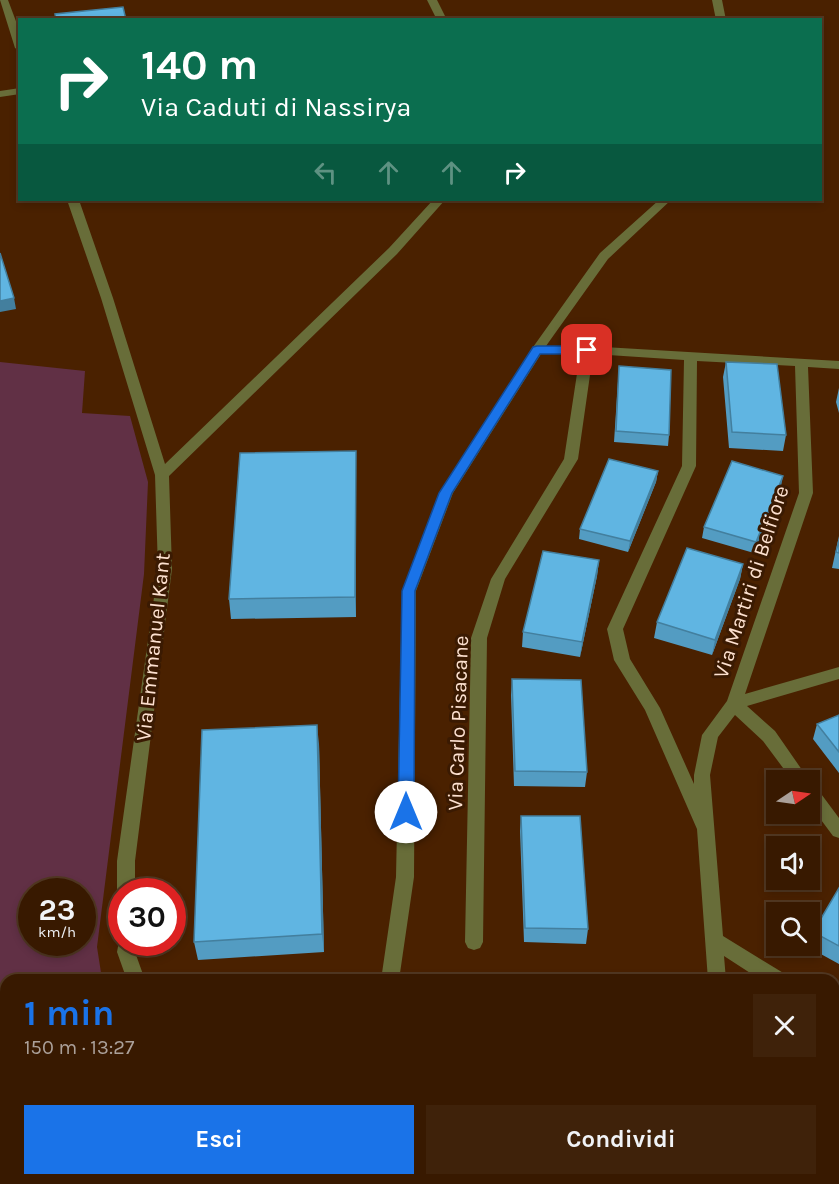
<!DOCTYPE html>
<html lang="it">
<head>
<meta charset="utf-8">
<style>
	body { margin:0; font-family:Karla,sans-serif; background:#3f220a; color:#f1f3f6; height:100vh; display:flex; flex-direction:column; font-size:22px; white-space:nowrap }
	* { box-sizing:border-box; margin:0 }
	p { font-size:20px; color:#aba099 }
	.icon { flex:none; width:33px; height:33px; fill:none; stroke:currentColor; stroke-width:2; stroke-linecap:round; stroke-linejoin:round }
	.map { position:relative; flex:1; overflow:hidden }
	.details { position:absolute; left:0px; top:974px; width:840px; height:212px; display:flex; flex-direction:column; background:#381900; border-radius:18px 18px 0 0; box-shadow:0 3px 9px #0003,0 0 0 2px #523822 }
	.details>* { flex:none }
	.top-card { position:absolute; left:18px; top:18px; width:804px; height:183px; border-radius:0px; box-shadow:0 3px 9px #0003,0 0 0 2px #523822; background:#0b6e4f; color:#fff; overflow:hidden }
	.needle { width:39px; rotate:77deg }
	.tools { position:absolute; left:766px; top:770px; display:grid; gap:12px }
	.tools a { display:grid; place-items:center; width:54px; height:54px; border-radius:0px; background:#381900; box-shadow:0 3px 9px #0003,0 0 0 2px #523822; font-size:30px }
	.speed { position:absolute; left:18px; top:878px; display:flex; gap:12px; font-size:30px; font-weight:700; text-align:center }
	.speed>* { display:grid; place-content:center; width:78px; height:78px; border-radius:50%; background:#381900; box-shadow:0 3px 9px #0003,0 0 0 2px #523822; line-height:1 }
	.speed small { font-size:15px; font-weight:400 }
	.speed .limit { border:9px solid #d22; background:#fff; color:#111 }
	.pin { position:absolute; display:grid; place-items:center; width:51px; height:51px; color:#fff; margin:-26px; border-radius:12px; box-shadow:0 3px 9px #0006 }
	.me { position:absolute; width:66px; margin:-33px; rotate:0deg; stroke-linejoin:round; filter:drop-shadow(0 0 4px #0008) }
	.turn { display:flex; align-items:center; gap:21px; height:126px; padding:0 24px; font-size:27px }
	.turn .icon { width:78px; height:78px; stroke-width:2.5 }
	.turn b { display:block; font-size:42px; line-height:51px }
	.lanes { display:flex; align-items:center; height:57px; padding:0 24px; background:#0003; justify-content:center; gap:30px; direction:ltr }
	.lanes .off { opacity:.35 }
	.round { display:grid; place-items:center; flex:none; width:63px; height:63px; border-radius:0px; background:#3f220a }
	.summary { display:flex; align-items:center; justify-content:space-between; height:102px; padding:0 24px }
	h1 { font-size:36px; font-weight:700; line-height:45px; color:#1a73e8 }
	.cta { display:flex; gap:12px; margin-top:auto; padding:12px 24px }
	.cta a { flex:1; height:69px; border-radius:0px; background:#1a73e8; color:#fff; font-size:24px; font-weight:700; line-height:69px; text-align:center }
	.cta a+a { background:#3f220a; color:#f1f3f6 }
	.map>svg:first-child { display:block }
	.green { fill:#613045; fill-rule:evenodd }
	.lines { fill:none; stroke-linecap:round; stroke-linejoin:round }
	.minor { fill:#686d39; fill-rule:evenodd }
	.wall { fill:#539cc2 }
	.shaded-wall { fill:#437f9e }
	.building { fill:#60b5e2; stroke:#437f9e; stroke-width:1.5 }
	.route { fill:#1a73e8; stroke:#114b97; stroke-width:1.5 }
	.labels { text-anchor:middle; stroke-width:6; stroke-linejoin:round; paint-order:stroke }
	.street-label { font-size:21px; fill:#fde1d0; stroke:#3a1a02 }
</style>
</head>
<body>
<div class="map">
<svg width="839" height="1184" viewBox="0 0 839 1184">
	<rect width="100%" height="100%" fill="#4a2100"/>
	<path class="green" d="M0,362L85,371L82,413L130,416L148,482L144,574L97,947L102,979L6,980V1179H218L222,1184H0ZM32,891H82V942H32Z"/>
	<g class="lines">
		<path class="minor" d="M0,0H8L20,32V51L15,48Z
			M427,0H437L447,20H437Z
			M712,0H722L726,20H716Z
			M20,88V94L0,97V91Z
			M67,200H79L113,298L165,464L389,248L433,200H445L397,254L169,476L172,569L135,861V891H122V897L117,891V861L158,569L155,475L101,298Z
			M659,200H671L608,259L546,346H587L839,361V369L808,367L813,493L745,694L839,667V679L747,706L775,731L809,780H792L763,741L735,715L718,737L710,775L723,936L785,974L787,980H761L724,956L726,980H708L697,829L645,710L614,660L607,629L682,466L684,360L593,354L578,459L505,579L487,638L483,942L480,948L474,950L468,948L465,942L471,638L491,579L564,459L580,354H541L453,493L416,591L414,877L399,980H381L396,877L402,591L439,493L531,350L600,253ZM697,361L795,366L799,493L727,701L702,735L694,775V784L660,708L630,659L623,629L696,466Z
			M810,785L816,787L839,818V838L833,836L810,805Z
			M120,936H122V942H135V952L145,980H127L117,952Z
			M834,1005L839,1007V1026L834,1024Z
			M266,1179H289L291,1184H268Z
			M350,1179H370V1184H350Z
			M724,1179H744V1184H724Z"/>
	</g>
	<path class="wall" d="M726,362L786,435L783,451L729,448L723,377Z
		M619,366L669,435L668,446L614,442Z
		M839,388V413L836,402Z
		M356,451V617L231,619L229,599Z
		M658,471L656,482L628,552L579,539L580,529Z
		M781,487L754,553L702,538L704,527Z
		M839,536V569L832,568Z
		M599,560L597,576L580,657L522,647L523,632Z
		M743,564L740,579L712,655L654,638L657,622Z
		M512,679L587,772L585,787L514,786L511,695Z
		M839,715V773L813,739L817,724Z
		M319,744L324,952L198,960L194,942Z
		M521,816L588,929L586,944L524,942L520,831Z
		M839,888V964L808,947L809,945H810V942L813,932Z
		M839,1067V1143L834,1140V1076Z
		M546,1179H682L681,1184H547Z"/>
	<path class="shaded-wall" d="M14,298L16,309L0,312V301Z
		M356,451V617L355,597Z
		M658,471L656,482L628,552L630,541Z
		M783,476L781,487L754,553L756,542Z
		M599,560L597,576L580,657L582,642Z
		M743,564L740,579L712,655L715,640Z
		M317,725L319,744L324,952L322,934Z"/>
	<path class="building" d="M123,7L126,20H56L55,14Z
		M0,253L14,298L0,301Z
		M726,362L777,364L786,435L732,432Z
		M619,366L671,370L669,435L616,431Z
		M356,451L355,597L229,599L240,453Z
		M609,459L658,471L630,541L580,529Z
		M732,461L783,476L756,542L704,527Z
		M839,540V553L836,552Z
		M687,548L743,564L715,640L657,622Z
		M543,551L599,560L582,642L523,632Z
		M512,679L581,680L587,772L515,771Z
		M839,715V752L817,724Z
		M317,725L322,934L194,942L202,730Z
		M521,816H580L588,929L525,928Z
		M839,888V946L813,932Z
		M839,1067V1126L834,1124V1076Z
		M550,1179H671L640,1184H551Z"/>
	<path class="route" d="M537,346H587L593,350L587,354H540L452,493L415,591L414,812L412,817L406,818L401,817L398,812L402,591L439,493L533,347Z"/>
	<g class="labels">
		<g class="street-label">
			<text transform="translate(751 582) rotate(-72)" y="7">Via Martiri di Belfiore</text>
			<text transform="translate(153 647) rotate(-84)" y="7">Via Emmanuel Kant</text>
			<text transform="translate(458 723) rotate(-88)" y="7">Via Carlo Pisacane</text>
		</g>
	</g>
</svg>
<div class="tools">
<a><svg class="needle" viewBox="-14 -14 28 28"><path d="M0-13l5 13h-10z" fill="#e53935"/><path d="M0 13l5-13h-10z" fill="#aba099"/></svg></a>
<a><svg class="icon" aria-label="sound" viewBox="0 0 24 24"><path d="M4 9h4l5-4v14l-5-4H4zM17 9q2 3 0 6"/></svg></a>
<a><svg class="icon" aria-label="search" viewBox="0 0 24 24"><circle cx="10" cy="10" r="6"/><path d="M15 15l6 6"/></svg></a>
</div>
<div class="speed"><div>23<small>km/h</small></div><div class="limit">30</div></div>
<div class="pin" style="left:587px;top:350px;background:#d93025"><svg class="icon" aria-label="arrive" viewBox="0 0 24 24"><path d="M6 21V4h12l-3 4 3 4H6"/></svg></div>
<svg class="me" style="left:406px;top:812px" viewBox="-20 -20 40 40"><circle r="19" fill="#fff"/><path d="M0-13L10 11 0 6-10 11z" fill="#1a73e8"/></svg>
<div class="top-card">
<div class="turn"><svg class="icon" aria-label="right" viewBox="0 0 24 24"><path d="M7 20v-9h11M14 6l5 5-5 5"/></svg><div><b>140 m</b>Via Caduti di Nassirya</div></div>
<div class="lanes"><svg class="icon off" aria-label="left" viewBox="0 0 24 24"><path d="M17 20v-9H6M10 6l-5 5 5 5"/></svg><svg class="icon off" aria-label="ahead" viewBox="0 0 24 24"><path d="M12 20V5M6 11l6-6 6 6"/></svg><svg class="icon off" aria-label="ahead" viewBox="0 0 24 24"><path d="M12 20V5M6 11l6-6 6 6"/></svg><svg class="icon" aria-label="right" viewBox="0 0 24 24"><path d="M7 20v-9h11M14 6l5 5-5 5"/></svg></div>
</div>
<section class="details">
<div class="summary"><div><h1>1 min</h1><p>150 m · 13:27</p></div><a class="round"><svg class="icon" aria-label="close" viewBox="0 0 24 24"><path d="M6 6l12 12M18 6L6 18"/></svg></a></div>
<div class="cta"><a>Esci</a><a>Condividi</a></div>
</section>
</div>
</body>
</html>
